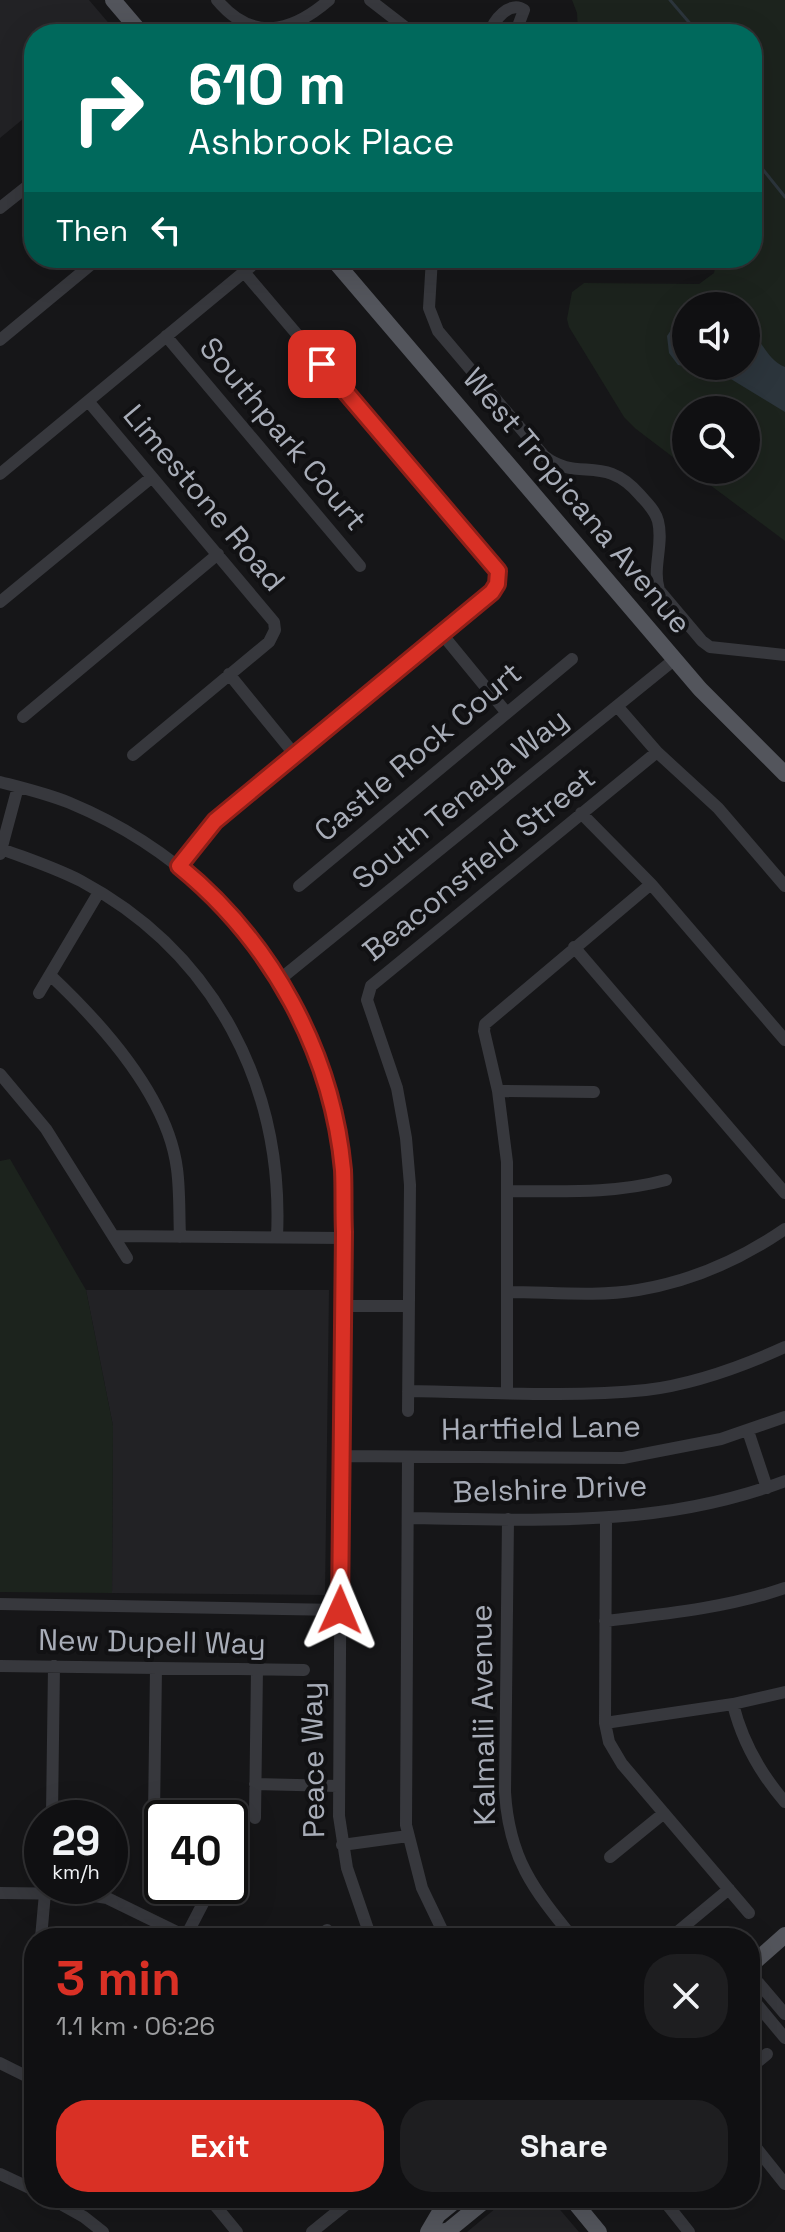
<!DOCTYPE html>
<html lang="en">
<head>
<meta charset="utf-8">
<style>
	body { margin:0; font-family:"Space Grotesk",sans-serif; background:#1e1e20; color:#f1f3f6; height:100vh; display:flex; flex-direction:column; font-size:30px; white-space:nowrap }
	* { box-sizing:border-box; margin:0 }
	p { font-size:26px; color:#9c9d9f }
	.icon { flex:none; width:44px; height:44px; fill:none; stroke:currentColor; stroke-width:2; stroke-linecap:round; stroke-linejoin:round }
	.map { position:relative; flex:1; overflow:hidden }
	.sheet { position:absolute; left:24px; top:1928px; width:736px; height:280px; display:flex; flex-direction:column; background:#101012; border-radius:32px; box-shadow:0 8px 32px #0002,0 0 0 2px #303032 }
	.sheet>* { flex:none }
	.guide { position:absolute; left:24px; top:24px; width:738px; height:244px; border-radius:32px; box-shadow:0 8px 32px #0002,0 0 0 2px #303032; background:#00695c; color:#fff; overflow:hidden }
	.controls { position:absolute; left:672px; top:292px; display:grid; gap:16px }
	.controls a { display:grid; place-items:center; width:88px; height:88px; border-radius:50%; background:#101012; box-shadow:0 8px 32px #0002,0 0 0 2px #303032; font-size:40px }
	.speed { position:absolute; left:24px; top:1800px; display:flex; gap:16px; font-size:40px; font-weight:700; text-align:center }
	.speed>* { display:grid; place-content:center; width:104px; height:104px; border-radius:50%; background:#101012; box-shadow:0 8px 32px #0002,0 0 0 2px #303032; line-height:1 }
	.speed small { font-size:20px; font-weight:400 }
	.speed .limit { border:4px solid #111; border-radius:12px; background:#fff; color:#111 }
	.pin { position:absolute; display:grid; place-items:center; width:68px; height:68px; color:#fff; margin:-34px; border-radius:16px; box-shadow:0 4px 12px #0006 }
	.me { position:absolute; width:88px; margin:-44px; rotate:1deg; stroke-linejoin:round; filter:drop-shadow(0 0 6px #0008) }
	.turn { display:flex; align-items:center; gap:28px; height:168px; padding:0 32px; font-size:36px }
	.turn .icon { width:104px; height:104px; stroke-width:2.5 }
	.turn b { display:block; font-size:56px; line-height:68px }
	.then { display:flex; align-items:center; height:76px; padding:0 32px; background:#0003; gap:16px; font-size:30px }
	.round { display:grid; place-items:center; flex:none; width:84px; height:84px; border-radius:32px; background:#1e1e20 }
	.overview { display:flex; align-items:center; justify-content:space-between; height:136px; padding:0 32px }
	h1 { font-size:48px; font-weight:700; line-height:60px; color:#d93025 }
	.primary-button { display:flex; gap:16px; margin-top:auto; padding:16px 32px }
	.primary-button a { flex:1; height:92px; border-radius:32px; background:#d93025; color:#fff; font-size:32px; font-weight:700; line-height:92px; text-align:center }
	.primary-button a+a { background:#1e1e20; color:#f1f3f6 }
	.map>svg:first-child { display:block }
	.built { fill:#222225 }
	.green { fill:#1c231d; fill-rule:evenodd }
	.water { fill:#2c353c }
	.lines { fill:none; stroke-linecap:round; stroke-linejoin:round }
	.stream { stroke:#2c353c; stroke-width:3 }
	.minor { stroke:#37383d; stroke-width:12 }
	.major { stroke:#53555c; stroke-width:16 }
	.route-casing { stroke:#8d1f18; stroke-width:20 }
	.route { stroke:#d93025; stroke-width:14 }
	.labels { text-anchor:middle; stroke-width:8; stroke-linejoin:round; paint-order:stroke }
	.street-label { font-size:30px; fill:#a8adb8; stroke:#111113 }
</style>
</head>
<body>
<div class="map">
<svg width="785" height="2232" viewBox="0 0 785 2232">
	<rect width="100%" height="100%" fill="#161618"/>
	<path class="built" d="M0,0H89L118,34H34V110L0,138Z
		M86,1290H329L325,1595L112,1593L113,1426Z
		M508,2198H550L579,2232H467Z"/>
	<path class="green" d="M572,0H785V541L690,470H746V410H686V467L636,429L624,417L569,327L567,319L572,292L584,283L699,284L714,273L717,258H752V34H578L577,13ZM686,306H746V366H686Z
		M10,1159L86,1290L113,1426L112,1593L0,1592V1161Z"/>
	<path class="water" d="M686,326V366H746V326C762,339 766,359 785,367V412L721,373L678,365L669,353L667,336L671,330Z"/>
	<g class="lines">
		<path class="stream" d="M670,0L699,34
			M752,150L756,161L785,197"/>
		<path class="minor" d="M217,0C252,42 291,33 329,0
			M370,0L414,34
			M490,34C493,20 510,0 524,10L515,34
			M0,208L34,181
			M432,258L429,308L438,331L544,456C578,483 604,453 640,495C647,503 655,510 658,521C664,544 652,568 659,590L702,641L710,647L785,655
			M166,336L360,566
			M0,340L99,258
			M88,401L274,622L275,630L269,642L133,755
			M0,474L261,258
			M0,602L152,477
			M442,634L506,712
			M229,674L295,755
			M617,706L657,752L718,808L785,886
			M23,717L218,554
			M0,782C23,788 48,794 70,803C171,845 258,924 305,1024C327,1071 335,1121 343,1171L339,1816L347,1868L371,1938
			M581,813L651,884L785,1040
			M2,849C28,859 56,868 81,881C215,953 284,1087 277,1237
			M0,854L18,787
			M179,866L215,821L492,592L497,584L498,571L244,272
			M299,886L572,659
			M574,947L785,1193
			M50,975C101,1023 168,1097 177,1169C180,1191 179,1214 180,1237
			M279,980L675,659
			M39,993L99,892
			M0,1074L46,1129L127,1258
			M498,1091L594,1092
			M509,1191C562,1191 614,1194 666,1180
			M114,1236L344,1238
			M508,1292C550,1292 596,1297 638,1290C692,1281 740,1260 785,1229
			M343,1306H409
			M408,1391C487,1392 567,1398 646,1390C695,1384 741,1367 785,1347
			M507,1392V1162L498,1091L484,1031L485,1024L651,884
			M408,1411L410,1185L406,1138L397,1088L367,1000L371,986L657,752
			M748,1431L767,1488
			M342,1456L623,1458L721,1439L785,1417
			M408,1457L406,1825L422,1888L446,1938
			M408,1518C538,1520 660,1528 785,1481
			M508,1519L505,1792C509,1858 533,1889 573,1938
			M606,1519L605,1723L609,1742L622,1764L749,1913
			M0,1604L340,1610
			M605,1621C665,1614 727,1608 785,1588
			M0,1666L304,1670
			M733,1704C742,1741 760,1773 785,1802
			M605,1723L733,1704L785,1692
			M255,1784L338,1786
			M52,1814L54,1666
			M154,1815L156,1668
			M255,1818L257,1669
			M342,1845L408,1836
			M610,1857L664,1813
			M230,1867L240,1863
			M0,1893L82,1894L107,1898L189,1938
			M186,1936L212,1886
			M41,1938L45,1893
			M318,1938L327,1930
			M670,1938L729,1889
			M750,1973L785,2014
			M750,1996L785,2038
			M0,2063L34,2080
			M750,2068L767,2054
			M750,2140L785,2184
			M0,2174L34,2190
			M50,2198L84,2217L103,2232
			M209,2198L237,2232
			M662,2198L689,2232
			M312,2232L354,2198"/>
		<path class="major" d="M113,0L142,34
			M332,258L700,689L785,774
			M750,1966L785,1935
			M571,2198L599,2232
			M428,2232L438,2215L459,2198
			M442,2232L449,2230L488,2198"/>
	</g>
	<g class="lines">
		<g class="route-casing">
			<path id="route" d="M322,364L498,571L497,584L492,592L215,821L179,866C271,941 332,1051 343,1170C344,1190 343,1211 344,1232L340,1610"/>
		</g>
		<use href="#route" class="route"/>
	</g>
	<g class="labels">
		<g class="street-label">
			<text transform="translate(283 434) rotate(50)" y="10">Southpark Court</text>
			<text transform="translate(204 498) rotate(50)" y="10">Limestone Road</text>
			<text transform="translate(577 501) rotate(50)" y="10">West Tropicana Avenue</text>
			<text transform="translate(418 752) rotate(-40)" y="10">Castle Rock Court</text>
			<text transform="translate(460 799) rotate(-39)" y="10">South Tenaya Way</text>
			<text transform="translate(479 864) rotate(-39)" y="10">Beaconsfield Street</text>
			<text transform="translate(541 1428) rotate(-1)" y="10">Hartfield Lane</text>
			<text transform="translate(550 1489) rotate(-2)" y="10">Belshire Drive</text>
			<text transform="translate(152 1642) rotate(1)" y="10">New Dupell Way</text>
			<text transform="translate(483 1715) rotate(-91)" y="10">Kalmalii Avenue</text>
			<text transform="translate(313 1760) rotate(-91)" y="10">Peace Way</text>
		</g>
	</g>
</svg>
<div class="controls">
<a><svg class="icon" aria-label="sound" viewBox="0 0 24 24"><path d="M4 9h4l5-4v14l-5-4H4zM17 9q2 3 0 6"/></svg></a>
<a><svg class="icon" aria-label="search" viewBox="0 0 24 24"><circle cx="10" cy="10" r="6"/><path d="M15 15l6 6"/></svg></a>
</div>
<div class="speed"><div>29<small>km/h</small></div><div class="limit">40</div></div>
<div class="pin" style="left:322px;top:364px;background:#d93025"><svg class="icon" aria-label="arrive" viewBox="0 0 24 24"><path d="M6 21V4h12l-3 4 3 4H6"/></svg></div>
<svg class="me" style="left:340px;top:1610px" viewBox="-20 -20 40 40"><path d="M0-17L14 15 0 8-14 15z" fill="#d93025" stroke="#fff" stroke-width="4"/></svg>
<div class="guide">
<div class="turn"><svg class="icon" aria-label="right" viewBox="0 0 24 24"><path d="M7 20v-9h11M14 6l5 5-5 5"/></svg><div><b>610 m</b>Ashbrook Place</div></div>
<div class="then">Then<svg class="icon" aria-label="left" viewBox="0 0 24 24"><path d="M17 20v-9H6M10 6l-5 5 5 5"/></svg></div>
</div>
<section class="sheet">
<div class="overview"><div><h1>3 min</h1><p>1.1 km · 06:26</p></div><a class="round"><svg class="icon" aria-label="close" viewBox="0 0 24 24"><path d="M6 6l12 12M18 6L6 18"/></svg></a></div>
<div class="primary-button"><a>Exit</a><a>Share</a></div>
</section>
</div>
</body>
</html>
